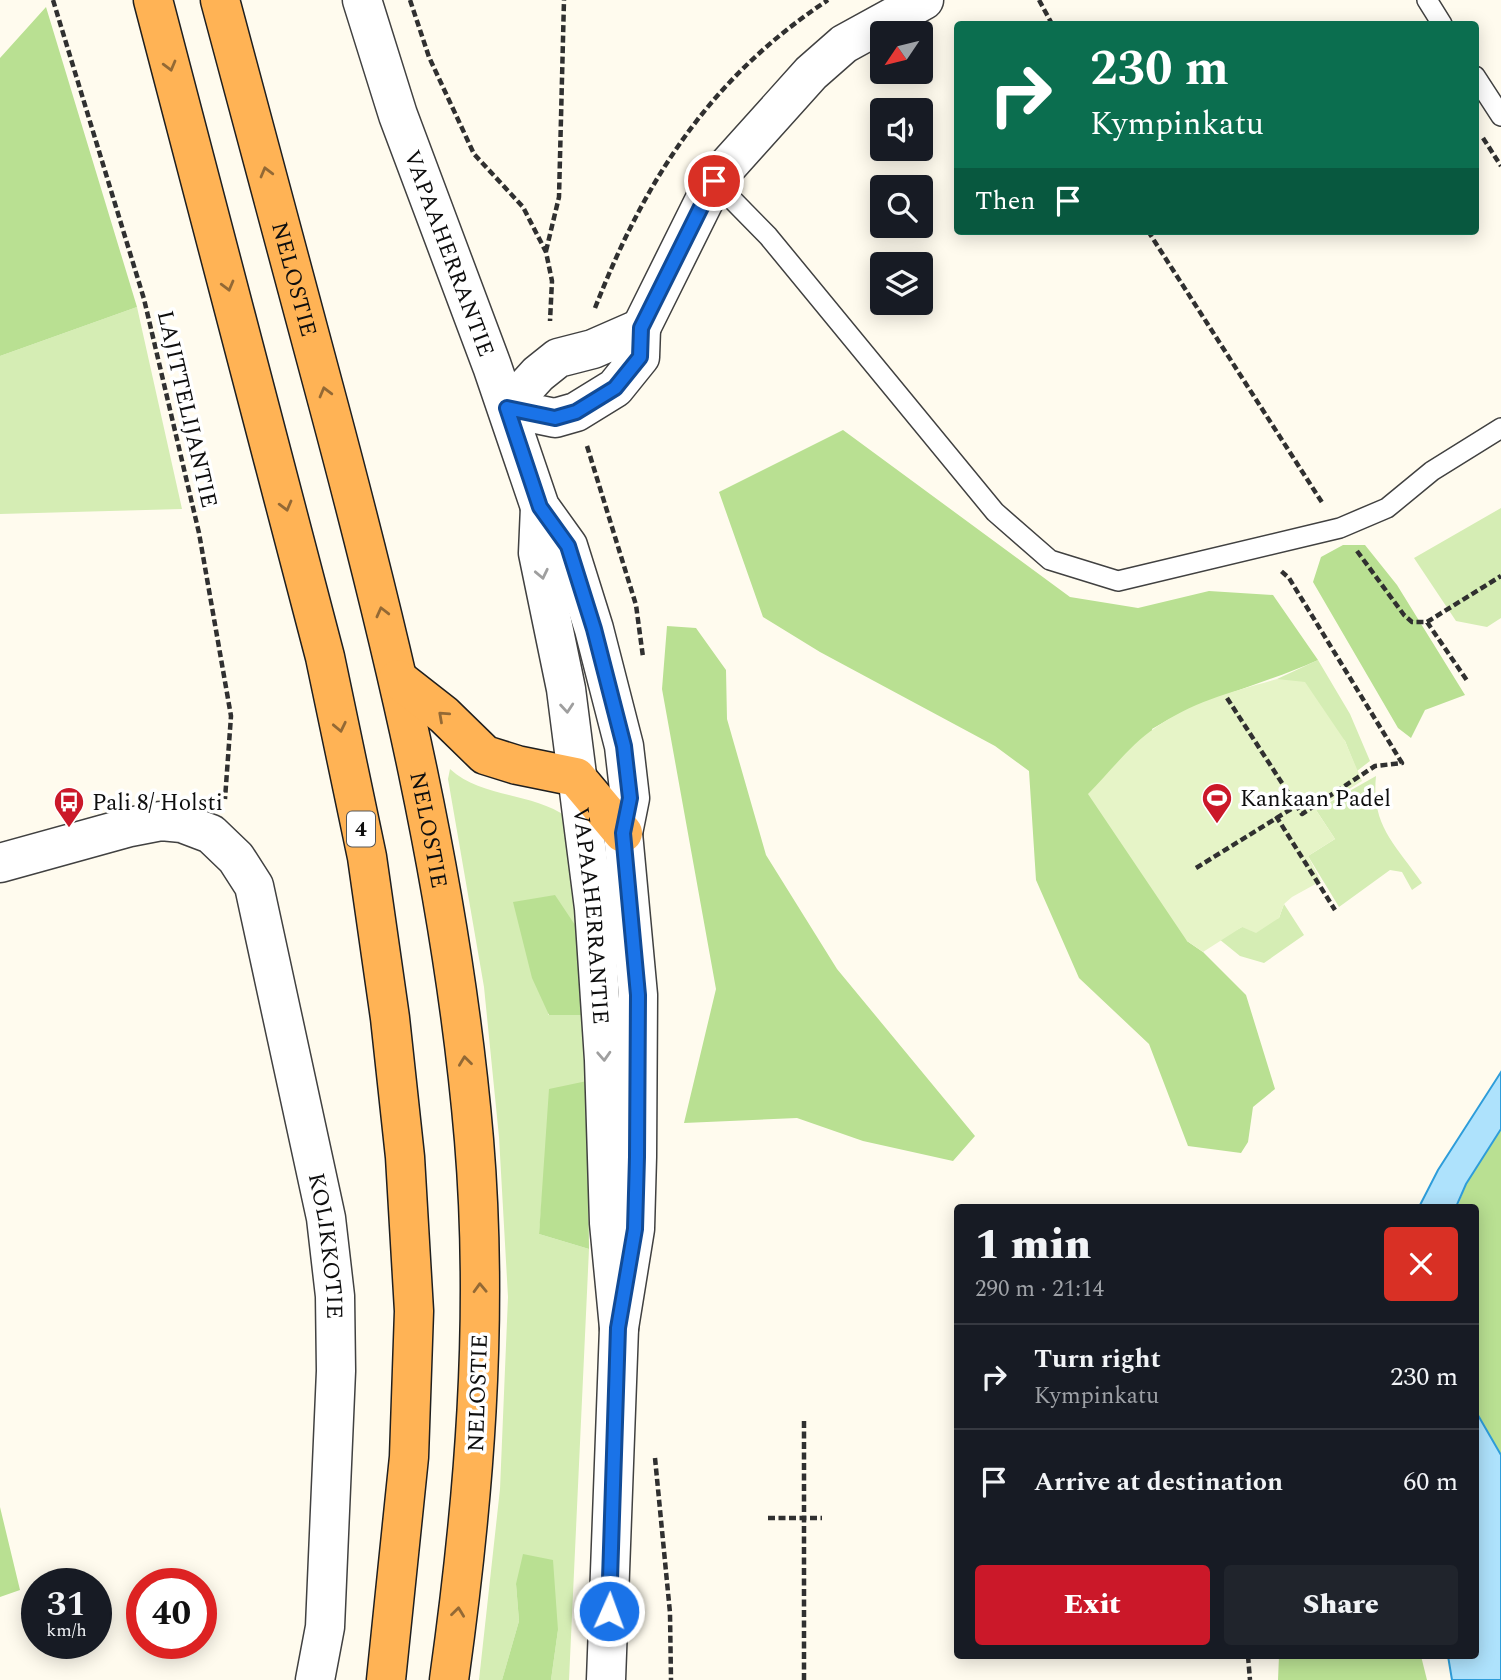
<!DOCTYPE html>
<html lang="en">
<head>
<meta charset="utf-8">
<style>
	body { margin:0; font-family:Spectral,serif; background:#20242c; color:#f1f3f6; height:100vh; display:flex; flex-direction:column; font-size:26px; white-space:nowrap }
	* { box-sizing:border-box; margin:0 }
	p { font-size:23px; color:#9ea1a6 }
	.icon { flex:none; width:38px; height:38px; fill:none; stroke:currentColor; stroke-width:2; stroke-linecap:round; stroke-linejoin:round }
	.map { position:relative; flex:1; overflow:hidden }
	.drawer { position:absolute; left:954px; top:1204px; width:525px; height:455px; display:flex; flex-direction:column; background:#171b24; border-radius:7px; box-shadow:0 4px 18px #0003 }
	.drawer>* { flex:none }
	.guide { position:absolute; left:954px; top:21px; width:525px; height:214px; border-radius:7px; box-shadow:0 4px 18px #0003; background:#0b6e4f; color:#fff; overflow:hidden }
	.needle { width:46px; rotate:235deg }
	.controls { position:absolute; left:870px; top:21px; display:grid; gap:14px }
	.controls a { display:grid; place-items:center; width:63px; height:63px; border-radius:7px; background:#171b24; box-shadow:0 4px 18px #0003; font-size:35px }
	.speed { position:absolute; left:21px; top:1568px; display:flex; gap:14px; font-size:35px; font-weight:700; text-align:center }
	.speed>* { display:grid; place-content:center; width:91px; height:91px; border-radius:50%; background:#171b24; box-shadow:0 4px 18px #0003; line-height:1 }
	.speed small { font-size:18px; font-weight:400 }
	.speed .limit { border:10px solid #d22; background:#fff; color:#111 }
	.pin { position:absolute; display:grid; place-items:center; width:60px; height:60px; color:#fff; margin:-30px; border:4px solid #fff; border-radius:50%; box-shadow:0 2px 7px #0007 }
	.me { position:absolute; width:77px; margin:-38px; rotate:2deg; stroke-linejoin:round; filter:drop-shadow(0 0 5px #0008) }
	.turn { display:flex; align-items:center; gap:24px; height:147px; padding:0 21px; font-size:32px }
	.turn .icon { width:91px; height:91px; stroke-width:2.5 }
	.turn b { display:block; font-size:49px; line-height:60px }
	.then { display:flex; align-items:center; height:66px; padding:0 21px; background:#0003; gap:14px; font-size:26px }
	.round { display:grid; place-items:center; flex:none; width:74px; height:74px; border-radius:7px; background:#20242c }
	.head { display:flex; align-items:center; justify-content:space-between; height:119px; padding:0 21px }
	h1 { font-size:42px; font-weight:800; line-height:52px }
	.cta { display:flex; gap:14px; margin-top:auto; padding:14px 21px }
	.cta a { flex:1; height:80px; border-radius:7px; background:#cb1829; color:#fff; font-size:28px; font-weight:800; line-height:80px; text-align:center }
	.cta a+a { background:#20242c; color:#f1f3f6 }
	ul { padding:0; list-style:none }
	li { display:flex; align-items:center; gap:21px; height:105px; padding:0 21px; border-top:2px solid #363941 }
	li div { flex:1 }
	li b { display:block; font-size:26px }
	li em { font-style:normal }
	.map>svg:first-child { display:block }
	.green { fill:#d5edb4 }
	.forest { fill:#b9e092 }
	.pitch { fill:#e6f4c7 }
	.water { fill:#aee2fc; stroke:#2e9dda; stroke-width:2 }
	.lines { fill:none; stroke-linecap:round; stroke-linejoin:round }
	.service-casing { stroke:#414141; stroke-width:22 }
	.minor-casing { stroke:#414141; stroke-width:41 }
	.tertiary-casing { stroke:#414141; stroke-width:41 }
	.trunk-casing { stroke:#1f1f1f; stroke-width:41 }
	.path { stroke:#303030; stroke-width:4.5; stroke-dasharray:7 3.5; stroke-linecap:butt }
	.service { stroke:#fff; stroke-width:19 }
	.minor { stroke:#fff; stroke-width:38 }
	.tertiary { stroke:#fff; stroke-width:38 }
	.trunk { stroke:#ffb355; stroke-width:38 }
	.oneway { stroke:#936935 }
	.oneway2 { stroke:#9f9f9f }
	.route-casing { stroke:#114b97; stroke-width:18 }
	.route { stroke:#1a73e8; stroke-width:12 }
	.labels { text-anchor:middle; stroke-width:7; stroke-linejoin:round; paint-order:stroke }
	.shield { fill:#fff; stroke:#565656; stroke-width:2 }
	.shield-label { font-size:21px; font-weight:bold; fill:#0e0e0e }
	.street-label { font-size:23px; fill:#0e0e0e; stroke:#fff }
	.poi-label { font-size:23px; fill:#0e0e0e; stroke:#fff; text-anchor:start }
</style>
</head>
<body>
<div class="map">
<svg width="1501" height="1680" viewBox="0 0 1501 1680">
	<rect width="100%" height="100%" fill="#fffbee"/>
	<path class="green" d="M137,307L182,509L0,514V356Z
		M1501,508V618L1487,627L1456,621L1414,558Z
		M1318,660L1350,714L1370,761L1357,771L1345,741L1277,679Z
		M450,769C481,798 532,792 567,817L579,931L548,1015H582L587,1081L544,1175L539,1234L589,1249L569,1680H551L558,1630L516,1584L519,1621L502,1680H479L500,1489L508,1297L499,1137L484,987L448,779Z
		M1376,776C1371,826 1395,844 1422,883L1412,890L1402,872L1390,870L1339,907L1308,856L1335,839L1316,810Z
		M1284,904L1304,935L1264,963L1240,956L1219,939L1242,927L1279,918Z"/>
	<path class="forest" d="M46,7L137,307L0,356V58Z
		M843,430L1070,597L1138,608L1209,591L1273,595L1318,660C1263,685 1204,697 1152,729L1187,941L1203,952L1246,995L1275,1089L1253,1107L1248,1142L1241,1153L1188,1146L1149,1044L1079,978L1036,880L1029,771L995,746L820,652L763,617L719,492Z
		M1343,545H1365L1397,585L1465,695L1425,710L1411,738L1398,728L1313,582L1321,557Z
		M667,626L696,628L726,670L727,719L766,855L837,969L975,1136L953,1161L863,1141L797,1118L684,1123L716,989L662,689Z
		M555,895L579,931L582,1015H549L532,978L513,902Z
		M587,1081L589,1249L539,1234L549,1089Z
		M1501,1129V1455L1475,1410V1208H1457L1466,1184Z
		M0,1507L20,1590L0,1597Z
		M523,1554L553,1560L558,1630L551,1680H502L519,1621L516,1584Z
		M1279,1656H1421L1427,1680H1278Z"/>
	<path class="pitch" d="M1277,679L1305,682L1345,741L1362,781L1316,810L1335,839L1308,856L1321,881L1292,897L1284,904L1279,918L1256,933L1242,927L1203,952L1187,941L1088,794C1110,772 1130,745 1155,728C1191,702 1234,691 1277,679Z"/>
	<path class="water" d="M1501,1072V1129L1466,1184L1456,1207H1419L1438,1170Z
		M1475,1410L1501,1455V1680H1452L1448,1656H1475Z"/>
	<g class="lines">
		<g class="service-casing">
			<path id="service" d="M1427,0L1442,24
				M1475,76L1501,116
				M714,181L768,236L995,512L1050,560L1118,581L1340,528L1387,508L1432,471L1501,428"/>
		</g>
		<g class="minor-casing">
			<g id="minor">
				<path d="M641,328L714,181L811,73L844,44L924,0"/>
				<path d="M641,328L640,357L615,388L576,412L555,418L507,408L538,374L558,358L593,349Z"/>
				<path id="s1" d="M0,863L130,827L161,821L182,823L211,834L236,858L254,886L326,1218L335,1296L336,1371L325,1627L315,1680"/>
			</g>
		</g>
		<g class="tertiary-casing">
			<g id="tertiary">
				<path id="s2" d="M362,0L398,115L492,366L540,507L568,546L594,629L624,746L630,798L623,833L638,995L637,1157L635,1229L619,1328"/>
				<path id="s3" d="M540,507L538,553L566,689L594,908L604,1060L609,1223L619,1328L606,1680"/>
			</g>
		</g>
		<g class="trunk-casing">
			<g id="trunk">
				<path d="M153,0L325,657L367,857L390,1018L405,1157L414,1311L409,1457L386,1680"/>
				<path id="s4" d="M220,0C256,136 293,271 329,407C393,647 453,892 474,1140C489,1321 474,1501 449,1680"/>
				<path d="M398,679L444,715L485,755L517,765L576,777L623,833"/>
			</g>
		</g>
		<path class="path" d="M53,0L144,299L199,533L231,716L225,799
			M410,0L429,57L474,154L523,207L546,252L552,281L550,321
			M1039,0L1052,24
			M1483,138L1501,166
			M1148,231L1323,504
			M546,251L559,197L564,0
			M595,308C646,178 710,78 828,0
			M587,446L636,605L643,657
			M1357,551L1404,615L1412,622H1427L1501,576
			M1427,622L1468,682
			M1227,698L1302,814L1375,766L1402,763L1289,578L1280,570
			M1276,816L1335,910
			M1196,868L1296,806
			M804,1421V1680
			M655,1458L670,1613L671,1680
			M768,1518H822
			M1248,1656L1250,1680"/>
		<use href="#service" class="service"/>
		<use href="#minor" class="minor"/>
		<use href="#tertiary" class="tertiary"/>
		<use href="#trunk" class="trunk"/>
	</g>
	<defs><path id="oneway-chevron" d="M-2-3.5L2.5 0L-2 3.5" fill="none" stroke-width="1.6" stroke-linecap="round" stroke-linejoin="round" transform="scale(1.75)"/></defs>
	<g class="oneway">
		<use href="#oneway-chevron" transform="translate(170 66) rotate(75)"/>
		<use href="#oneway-chevron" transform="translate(266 172) rotate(-105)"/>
		<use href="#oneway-chevron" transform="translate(228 286) rotate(75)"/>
		<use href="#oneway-chevron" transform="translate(325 392) rotate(-105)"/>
		<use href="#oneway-chevron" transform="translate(286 506) rotate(75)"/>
		<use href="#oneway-chevron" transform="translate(382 612) rotate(-104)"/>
		<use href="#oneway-chevron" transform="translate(443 716) rotate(-138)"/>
		<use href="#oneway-chevron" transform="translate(340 727) rotate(78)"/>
		<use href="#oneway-chevron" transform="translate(465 1061) rotate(-97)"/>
		<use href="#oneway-chevron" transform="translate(480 1288) rotate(-92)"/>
		<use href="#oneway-chevron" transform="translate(458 1612) rotate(-83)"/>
	</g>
	<g class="oneway2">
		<use href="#oneway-chevron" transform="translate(542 574) rotate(78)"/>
		<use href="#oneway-chevron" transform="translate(567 708) rotate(85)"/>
		<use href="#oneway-chevron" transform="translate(604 1056) rotate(87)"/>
	</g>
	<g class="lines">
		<g class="route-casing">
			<path id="route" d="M609,1611L618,1328L635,1229L637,1157L638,995L623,833L630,798L624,746L594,629L568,546L540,507L507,408L555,418L576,412L615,388L640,357L641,328L714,181"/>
		</g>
		<use href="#route" class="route"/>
	</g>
	<defs>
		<g id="stadium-pin" transform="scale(1.575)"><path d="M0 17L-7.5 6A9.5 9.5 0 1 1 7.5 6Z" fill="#cb1829" stroke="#fff"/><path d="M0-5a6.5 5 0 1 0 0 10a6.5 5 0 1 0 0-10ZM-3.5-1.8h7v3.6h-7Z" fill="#fff"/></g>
		<g id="bus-pin" transform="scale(1.575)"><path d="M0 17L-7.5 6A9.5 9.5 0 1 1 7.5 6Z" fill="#cb1829" stroke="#fff"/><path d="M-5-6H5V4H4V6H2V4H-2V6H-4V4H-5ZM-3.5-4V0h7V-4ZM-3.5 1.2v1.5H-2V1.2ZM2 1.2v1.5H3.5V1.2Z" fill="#fff"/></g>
	</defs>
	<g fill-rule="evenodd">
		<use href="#stadium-pin" x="1217" y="798"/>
		<use href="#bus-pin" x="69" y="802"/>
	</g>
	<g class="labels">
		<rect class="shield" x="347" y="811.5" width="28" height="35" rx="5"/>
		<g class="shield-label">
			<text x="361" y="836">4</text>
		</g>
		<g class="street-label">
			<text dy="8" stroke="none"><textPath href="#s2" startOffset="268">VAPAAHERRANTIE</textPath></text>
			<text dy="8" stroke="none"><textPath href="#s4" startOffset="289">NELOSTIE</textPath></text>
			<text transform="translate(188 409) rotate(77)" y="8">LAJITTELIJANTIE</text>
			<text dy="8" stroke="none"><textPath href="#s4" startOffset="856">NELOSTIE</textPath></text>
			<text dy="8" stroke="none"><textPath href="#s3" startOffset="413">VAPAAHERRANTIE</textPath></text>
			<text dy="8" stroke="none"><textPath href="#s1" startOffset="654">KOLIKKOTIE</textPath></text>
			<text transform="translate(477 1393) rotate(-88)" y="8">NELOSTIE</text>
		</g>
		<g class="poi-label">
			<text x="1240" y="806">Kankaan Padel</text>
			<text x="92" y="810">Pali 8/ Holsti</text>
		</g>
	</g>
</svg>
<div class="controls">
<a><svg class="needle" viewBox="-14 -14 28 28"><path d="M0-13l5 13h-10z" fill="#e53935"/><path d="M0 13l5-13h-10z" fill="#9ea1a6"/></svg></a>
<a><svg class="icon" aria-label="sound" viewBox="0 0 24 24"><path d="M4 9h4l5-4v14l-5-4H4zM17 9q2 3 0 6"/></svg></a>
<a><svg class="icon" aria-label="search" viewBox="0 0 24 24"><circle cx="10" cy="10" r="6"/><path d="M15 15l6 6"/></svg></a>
<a><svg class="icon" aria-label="layers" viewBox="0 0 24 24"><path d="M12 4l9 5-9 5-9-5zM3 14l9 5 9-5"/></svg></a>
</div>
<div class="speed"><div>31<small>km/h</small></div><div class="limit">40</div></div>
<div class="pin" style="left:714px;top:181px;background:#d93025"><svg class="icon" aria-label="arrive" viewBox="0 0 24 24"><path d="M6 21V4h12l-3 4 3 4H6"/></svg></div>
<svg class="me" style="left:609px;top:1611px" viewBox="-20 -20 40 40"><circle r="17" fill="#1a73e8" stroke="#fff" stroke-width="3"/><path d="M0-11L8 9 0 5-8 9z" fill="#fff"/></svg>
<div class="guide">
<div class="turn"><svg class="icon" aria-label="right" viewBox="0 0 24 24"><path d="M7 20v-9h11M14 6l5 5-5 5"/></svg><div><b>230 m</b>Kympinkatu</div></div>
<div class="then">Then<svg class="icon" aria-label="arrive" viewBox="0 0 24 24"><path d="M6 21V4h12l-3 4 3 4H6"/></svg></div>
</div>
<section class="drawer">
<div class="head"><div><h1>1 min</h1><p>290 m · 21:14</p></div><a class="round" style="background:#d93025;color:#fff"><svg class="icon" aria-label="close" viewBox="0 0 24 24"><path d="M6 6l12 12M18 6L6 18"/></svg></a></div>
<ul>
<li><svg class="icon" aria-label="right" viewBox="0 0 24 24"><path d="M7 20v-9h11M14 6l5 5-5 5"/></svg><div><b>Turn right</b><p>Kympinkatu</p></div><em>230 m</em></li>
<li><svg class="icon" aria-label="arrive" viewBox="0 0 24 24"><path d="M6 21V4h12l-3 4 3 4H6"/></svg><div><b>Arrive at destination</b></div><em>60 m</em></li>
</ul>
<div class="cta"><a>Exit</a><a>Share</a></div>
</section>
</div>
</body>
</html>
